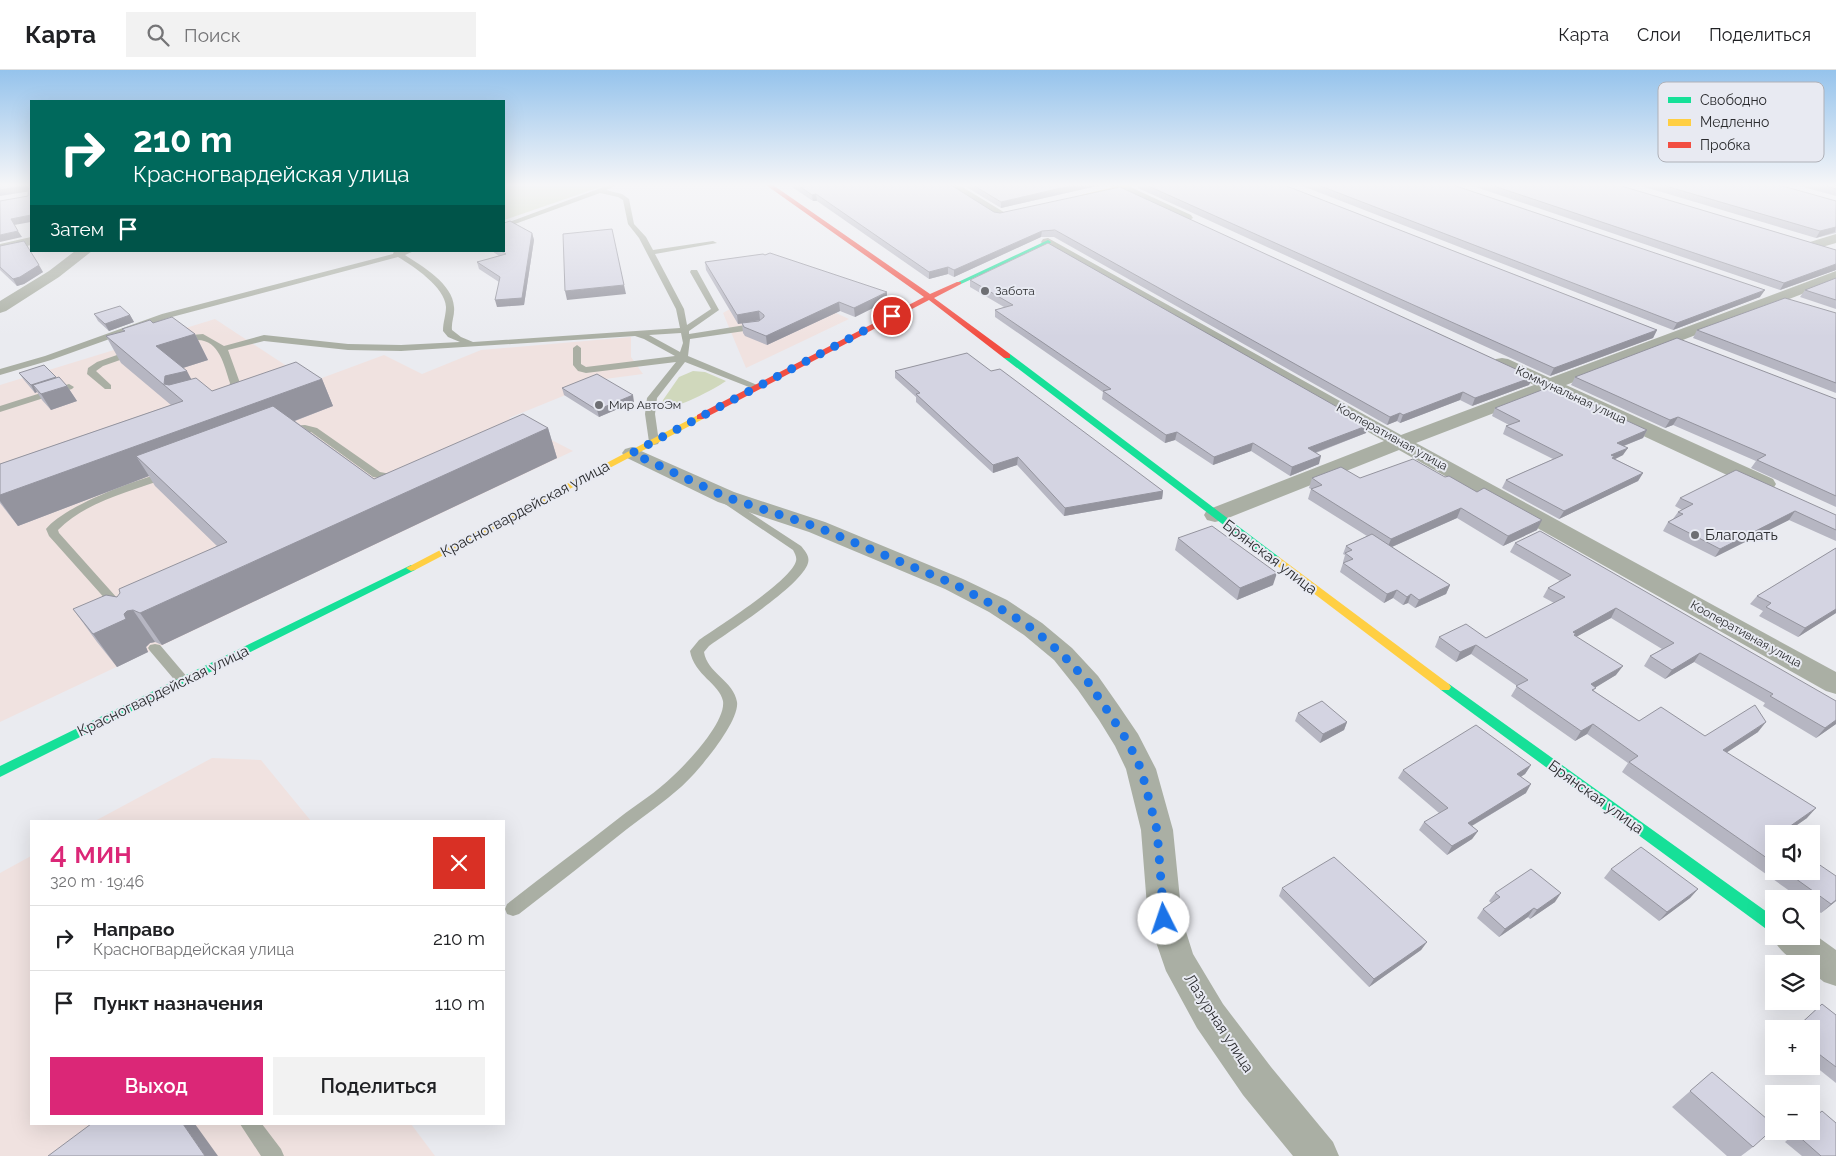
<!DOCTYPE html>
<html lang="ru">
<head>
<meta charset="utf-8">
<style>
	body { margin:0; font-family:Raleway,sans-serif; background:#f2f2f2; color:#202124; height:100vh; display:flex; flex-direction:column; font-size:19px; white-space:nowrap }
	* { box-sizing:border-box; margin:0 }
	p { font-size:16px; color:#757577 }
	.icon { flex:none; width:28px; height:28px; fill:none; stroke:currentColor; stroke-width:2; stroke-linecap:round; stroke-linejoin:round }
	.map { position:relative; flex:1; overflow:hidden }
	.sheet { position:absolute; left:30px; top:750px; width:475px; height:305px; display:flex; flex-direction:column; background:#fff; border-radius:0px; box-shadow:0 5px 20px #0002 }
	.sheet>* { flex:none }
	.top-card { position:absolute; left:30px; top:30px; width:475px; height:152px; border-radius:0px; box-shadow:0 5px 20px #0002; background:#00695c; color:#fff; overflow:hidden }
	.controls { position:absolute; left:1765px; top:755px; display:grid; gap:10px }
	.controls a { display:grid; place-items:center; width:55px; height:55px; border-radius:0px; background:#fff; box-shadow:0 5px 20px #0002; font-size:25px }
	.pin { position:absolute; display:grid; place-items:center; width:42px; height:42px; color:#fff; margin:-21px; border:2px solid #fff; border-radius:50%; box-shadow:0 1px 5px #0007 }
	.me { position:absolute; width:55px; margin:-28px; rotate:356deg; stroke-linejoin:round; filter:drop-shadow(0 0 4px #0008) }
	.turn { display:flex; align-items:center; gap:18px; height:105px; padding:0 20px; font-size:22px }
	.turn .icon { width:65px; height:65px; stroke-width:2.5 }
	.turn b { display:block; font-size:35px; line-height:42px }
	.then { display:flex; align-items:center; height:48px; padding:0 20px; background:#0003; gap:10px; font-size:19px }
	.round { display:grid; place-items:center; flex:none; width:52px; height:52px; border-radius:0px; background:#f2f2f2 }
	.summary { display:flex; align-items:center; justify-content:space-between; height:85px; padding:0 20px }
	h1 { font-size:30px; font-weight:600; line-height:38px; color:#db2777 }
	.primary-button { display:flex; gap:10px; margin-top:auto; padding:10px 20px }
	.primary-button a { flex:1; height:58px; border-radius:0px; background:#db2777; color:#fff; font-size:20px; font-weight:600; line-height:58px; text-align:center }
	.primary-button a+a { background:#f2f2f2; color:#202124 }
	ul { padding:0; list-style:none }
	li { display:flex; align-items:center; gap:15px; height:65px; padding:0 20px; border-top:1px solid #e0e0e0 }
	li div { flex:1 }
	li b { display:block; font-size:19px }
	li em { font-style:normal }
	header { display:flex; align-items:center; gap:30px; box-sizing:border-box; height:70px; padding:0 25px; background:#fff; border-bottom:1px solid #e0e0e0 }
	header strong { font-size:24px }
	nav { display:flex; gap:28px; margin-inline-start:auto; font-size:18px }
	.search { width:350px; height:45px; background:#f2f2f2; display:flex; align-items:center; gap:12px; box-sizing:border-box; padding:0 18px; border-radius:0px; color:#757577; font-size:19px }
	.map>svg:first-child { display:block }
	.industrial { fill:#f0e2e0 }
	.green { fill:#d0d8bc }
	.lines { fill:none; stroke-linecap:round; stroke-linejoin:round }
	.lane { fill:#aaafa4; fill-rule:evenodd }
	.street { fill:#aaafa4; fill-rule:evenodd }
	.fast { fill:#16e098; fill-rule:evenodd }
	.slow { fill:#ffcf43; fill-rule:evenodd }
	.jam { fill:#f24e42; fill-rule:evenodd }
	.wall { fill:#b6b6c2 }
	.shaded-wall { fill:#94949e }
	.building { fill:#d4d4e2; stroke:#94949e }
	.route { stroke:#1a73e8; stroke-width:9; stroke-dasharray:0 16.2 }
	.poi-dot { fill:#6e6f73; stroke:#e8eaf2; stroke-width:2 }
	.labels { text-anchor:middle; stroke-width:4; stroke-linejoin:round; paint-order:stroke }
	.far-poi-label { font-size:12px; fill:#2b2c2f; stroke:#e8eaf2; text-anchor:start }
	.far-street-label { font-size:12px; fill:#2b2c2f; stroke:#e8eaf2 }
	.street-label { font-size:15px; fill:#2b2c2f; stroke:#e8eaf2 }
	.poi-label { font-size:15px; fill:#2b2c2f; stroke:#e8eaf2; text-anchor:start }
	.key { fill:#e8eaf2; stroke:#afb1b8; stroke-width:1 }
	.key-label { font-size:14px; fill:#2b2c2f }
</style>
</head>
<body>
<header>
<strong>Карта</strong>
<div class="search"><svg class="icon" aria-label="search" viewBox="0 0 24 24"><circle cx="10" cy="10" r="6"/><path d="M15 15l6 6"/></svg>Поиск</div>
<nav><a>Карта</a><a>Слои</a><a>Поделиться</a></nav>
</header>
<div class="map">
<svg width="1836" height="1086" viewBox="0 0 1836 1086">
	<rect width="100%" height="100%" fill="#eaebf0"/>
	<path class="industrial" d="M810,231L849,249L746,298L723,243L728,240L773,232Z
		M215,249L311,312L384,285L422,304L481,280L631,267V287L643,304L605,309L509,348L573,381L0,652V315Z
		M212,688L261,690L311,751H95Z
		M31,786V1054H411L435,1086H0V803Z"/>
	<path class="green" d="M504,115H606L504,150Z
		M693,301L705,302L726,311C715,319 674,340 661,339L663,330L679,307Z"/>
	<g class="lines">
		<path class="lane" d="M609,115H618L606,120L622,124L629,129L634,154L646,167L653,180L713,171L717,173L655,184L684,239L687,255L711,239L690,202L691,200H697L719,240L689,261V264L758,253L762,256L758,259L690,269L688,286L762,317L757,320L754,319L685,292L657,328L655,344L659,372L658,374L654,375L649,372L645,344L647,328L676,292L586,303L578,301L573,295V278L577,275L581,278V294L586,297L675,286L644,269L635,266L401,281L348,280L264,271L228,280L240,313L236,321L224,328L219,325L229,318L230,313C224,295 219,268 195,270C188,271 181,273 176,269L180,266L203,264L224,276L264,265L348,274L401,275L460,272L448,267L443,261C443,252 446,245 446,237C445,217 413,196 398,187L168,248L51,290L0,305V299L45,286L162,244L393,184L394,181H414L405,185C422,196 453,214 454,237C455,245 451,252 452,260L461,267L473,272L680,258L676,239L639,168L628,154L623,130L618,127L600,123L504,158V154ZM681,263L683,273L680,282L649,265Z
			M134,279L138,282L137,284L103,296L96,301L111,315V319H105L87,304L88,298L97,292Z
			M69,314L74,317L72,319L0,342V336Z
			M305,355L317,358L380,402L401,406L402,408L397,411L373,407L311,362H288L283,359L288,356Z
			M166,402L170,403L171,405L170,407C133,421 86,431 58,460L59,463L126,538L120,542L116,541L49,466L46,459C64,436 137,409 166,402Z
			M726,427L801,476C805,481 810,486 808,493C802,515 730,561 709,576L704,582C707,603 734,611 737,632C740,652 697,703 681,717C664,732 645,745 627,759C591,788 555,816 519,844L513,846L507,844L505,839L507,834C544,805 582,777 619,748C637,734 657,722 673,706C688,692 726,652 723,631C720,614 694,605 690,581L699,570C718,557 792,510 796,491C797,487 795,484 793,480L722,432L721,430Z
			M155,574L160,575L188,608L190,611L188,614H178L150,581L148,578L150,575Z
			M240,1054H262L281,1079L284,1086H261Z"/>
		<path class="street" d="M944,115H959L1007,144L1005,147H995Z
			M1110,115H1126L1191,145L1193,148L1186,152L1181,151L1112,118Z
			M1836,164V173L1815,179L1810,178L1808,175L1810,172Z
			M31,167V175L0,182V174Z
			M1048,168L1401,365L1534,315L1496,297L1493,293L1496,289L1502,288L1508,289L1550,308L1836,201V211L1566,315L1773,409L1776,414L1773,419L1765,420L1757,419L1549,322L1416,373L1836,602V624L1826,621L1399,380L1223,450L1215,452L1207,450L1204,445L1207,440L1384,371L1043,175L1041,172L1043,169Z
			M75,181H92L59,207L6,241L0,243V231L49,201Z
			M632,377L734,422L825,452L963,509L1007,530L1042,553L1072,578L1098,606L1119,636L1138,664L1156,699L1173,760L1182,849L1193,884L1223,934L1271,997L1333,1072L1339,1086H1293L1243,1025L1197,958L1166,901L1148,849L1141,760L1126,699L1115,676L1099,650L1078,620L1054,590L1024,565L989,542L945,519L809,462L718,432L625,387L622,383L625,379Z
			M1774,862V866H1811V862L1836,880V916L1824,912L1811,902V894C1794,894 1779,882 1772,866Z"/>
		<path class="fast" d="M1048,170L1051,172L1050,173L961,214L956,213Z
			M1004,284H1010L1279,487L1280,489L1279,491H1271L1004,288Z
			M411,495L416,498L415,500L0,707V696Z
			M1445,613L1449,614L1774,847V863L1769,861L1441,620L1439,617L1441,614Z"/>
		<path class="slow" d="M1123,115H1135L1084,127L1081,125Z
			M700,344L704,347L703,349L415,500L411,501L406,498Z
			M1275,486L1279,487L1449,614L1451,617L1449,620H1441L1271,491L1270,489L1271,487Z"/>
		<path class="jam" d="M766,115H773L930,224L957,212H961V214L934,228L1010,284V288H1004L929,230L703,349H697V345L924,227Z"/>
	</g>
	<path class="wall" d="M789,115H951L994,142L1533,307L1529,315L1472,336L1460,330L1400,353L1397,351L1387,355L1054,167H1041L954,207L948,204L929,209L817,131H813Z
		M963,115H1101L1001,138Z
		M1138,115H1284L1657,260L1653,268L1550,306L1138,118Z
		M1300,115H1453L1760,227L1673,260Z
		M1470,115H1618L1836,180V200L1780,220Z
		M1638,115H1779L1836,131V163L1816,168Z
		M1796,115H1836V126Z
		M532,163L534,170L524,235L497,237L499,212L479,199L477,192L499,186L492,181H504Z
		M0,176L43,202L24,214L17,216L0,200Z
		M765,185L887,231L855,247L840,241L767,275L745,266L743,263L742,253L760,250L738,254L706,200L705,192Z
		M1836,208V239L1800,227L1805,220Z
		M970,210L1366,363L1316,383L1319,394L1290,406L1251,381L1213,395L1175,370L1165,373L1102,329L1103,322L995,247V240L1004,237L970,217Z
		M1836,243V323L1693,268L1697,260Z
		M94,244L130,245L134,252L109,261L98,251Z
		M153,253L195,264L208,290L183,298L191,309L212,321L322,309L333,336L295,351L374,409L548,358L557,388L162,575L155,572L150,573L146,577L148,582L117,597L97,572L73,539L117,527L217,476L155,416L149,406L18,456L0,433V394L171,335L121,293L106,266L123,261L122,259Z
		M895,301H991L1163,421L1162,429L1064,446L1017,395L993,403L916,332V327L895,308Z
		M19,303L57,308L67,316L77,331L51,340L42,330L37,322L35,323L24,310Z
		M1575,307L1836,329V437L1751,398L1756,391L1673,355L1665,358L1571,315Z
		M562,318L634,332L599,347L564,325Z
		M1495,338L1647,360L1643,368L1624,376L1623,385L1615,389L1643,403L1638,411L1559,449L1502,418L1506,410L1553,389L1503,364L1506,356L1509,355L1492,346Z
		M1312,408H1360L1537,460L1503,476L1457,448L1392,477L1450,515L1446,524L1415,538L1408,533L1403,535L1393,528L1384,533L1340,502L1343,493H1344L1343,492L1345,485L1343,484L1346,476L1367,466L1308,429L1311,419L1309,418Z
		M1680,428L1836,445V471L1789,450L1715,487L1663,461L1668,452L1673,449L1678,442L1682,440L1675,436Z
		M1178,468L1273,515L1237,530L1175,480Z
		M1515,473L1836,631V654L1816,668L1763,636L1765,633L1694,592L1665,609L1644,596L1650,586L1662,579L1611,548L1576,567L1616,605L1595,617L1594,621L1639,651L1705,666L1758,662L1726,683L1807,748L1784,764H1774V801H1811L1836,831L1821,843L1811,836V829H1801L1622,702L1628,693L1587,664L1575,671L1511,626L1517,616L1471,584L1456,592L1435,577L1439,567L1486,568L1554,533L1543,527L1548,518L1560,511L1510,482Z
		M1836,478V543L1798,567L1759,546L1763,541L1750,534L1757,526Z
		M1298,643L1347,652L1344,660L1320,673L1295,651Z
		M1531,695L1525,704L1521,707L1526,723L1472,756L1478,761L1472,769L1447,785L1419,760L1424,752L1439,743L1398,708L1403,700Z
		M1611,799L1698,819L1690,828L1659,851L1604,808Z
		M1282,818L1427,872L1421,880L1369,917L1279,826Z
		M1495,823L1555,832L1530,849L1528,847L1499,867L1477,848L1483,839L1491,833L1489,831Z
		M1822,934L1836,945V1013L1811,993V959H1795Z
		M1712,1002L1753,1077L1741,1086H1727L1672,1037Z
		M1822,1041L1836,1086H1802L1785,1072L1797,1061H1811V1048Z"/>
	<path class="shaded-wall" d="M26,115H29L31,121L0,126V120Z
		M1074,115H1101L1001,138V132Z
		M816,124L817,131H813L812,125Z
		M31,145V152L14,155L11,149Z
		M1836,157L1835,162L1816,168L1820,161Z
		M18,161L22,167L0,172V165Z
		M1042,161L1041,167L954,207V200Z
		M532,163L534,170L524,235L497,237L495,230Z
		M1836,194V200L1780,220L1784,213Z
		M39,195L43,202L24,214L17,216L13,209Z
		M948,197V204L929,209V202Z
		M624,215L626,224L567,230L565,221Z
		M1765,220L1760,227L1673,260L1677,253Z
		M887,222V231L855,247L854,238Z
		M839,232L840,241L767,275L766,266Z
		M759,241L760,250L738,254L737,245Z
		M130,245L134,252L109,261L105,254Z
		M1657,260L1653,268L1550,306L1554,298Z
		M195,264L208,290L170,302L156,276Z
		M187,301L201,328L164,314L165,306Z
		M56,307L61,315H33L37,322L35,323L31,315Z
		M1533,307L1529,315L1472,336L1475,328Z
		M322,309L333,336L155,404L136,386L149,406L18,456L0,431V425Z
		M67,316L77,331L51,340L41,324Z
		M1463,322L1460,330L1400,353L1403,345Z
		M633,325L634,332L599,347L597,340Z
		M1400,343L1397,351L1387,355L1390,347Z
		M1678,347L1673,355L1665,358L1670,350Z
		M1369,355L1366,363L1306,386L1308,378Z
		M548,358L557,388L162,575L140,543Z
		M1647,360L1643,368L1613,380L1617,373Z
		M1177,362L1175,370L1165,373L1166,365Z
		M1253,373L1251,381L1213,395L1214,387Z
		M1628,378L1623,385L1613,390L1611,385Z
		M1321,386L1319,394L1290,406L1292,397Z
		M1018,387L1017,395L993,403V395Z
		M1643,403L1638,411L1559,449L1564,441Z
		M1163,421L1162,429L1064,446L1065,438Z
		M1461,438L1457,448L1387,479L1391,469Z
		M1795,441L1789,450L1715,487L1720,479Z
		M1542,450L1537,460L1503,476L1508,466Z
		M1277,503L1273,515L1237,530L1240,518Z
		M1450,515L1446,524L1415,538L1419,530Z
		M1397,520L1393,528L1384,533L1387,524Z
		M1411,524L1408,533L1403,535L1407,527Z
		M1616,538L1611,548L1574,568L1573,562Z
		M1836,539V543L1798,567L1805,558Z
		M133,540L155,572L150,573L146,577L148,582L117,597L93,564L124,544L127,541Z
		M1476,575L1471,584L1456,592L1460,582Z
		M1700,583L1694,592L1665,609L1672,600Z
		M1623,596L1616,605L1585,624L1591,614Z
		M1836,650V654L1816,668L1825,658Z
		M1347,652L1344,660L1320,673L1323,664Z
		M1766,652L1758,662L1715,690L1723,680Z
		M1593,654L1587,664L1575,671L1581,661Z
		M1531,695L1525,704L1512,712L1517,704Z
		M1531,714L1526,723L1463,761L1468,753Z
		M1816,738L1807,748L1784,764H1779Z
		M1478,761L1472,769L1447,785L1452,776Z
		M1698,819L1690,828L1659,851L1667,842Z
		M1561,823L1555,832L1530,849L1537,840Z
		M1836,830V831L1821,843L1831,834Z
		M1534,838L1528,847L1499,867L1505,859Z
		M1427,872L1421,880L1369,917L1374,909Z
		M183,1054H195L218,1086H205Z"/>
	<path class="building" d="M0,115H26L0,120Z
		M29,115H31V145L11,149L18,161L0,165V131L28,126Z
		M798,115H951L994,142L1000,143L1120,117L1533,307L1475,328L1463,322L1403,345L1400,343L1390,347L1055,160L1042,161L954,200L948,197L929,202L816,124L812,125Z
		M973,115H1074L1001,132Z
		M1146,115H1284L1657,260L1554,298Z
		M1318,115H1453L1765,220L1677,253Z
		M1491,115H1618L1836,180V194L1784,213Z
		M1662,115H1779L1836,131V157L1820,161Z
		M1823,115H1836V119Z
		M510,151L532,163L522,228L495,230L500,207L477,192L506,184L501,181H504V153Z
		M612,159L624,215L565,221L563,164Z
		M24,171L39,195L20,207L13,209L0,197V176Z
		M1048,173L1369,355L1308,378L1321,386L1292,397L1253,373L1214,387L1177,362L1166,365L1103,321L1111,319L995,240L1013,235L970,210Z
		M770,183L887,222L854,238L839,232L766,266L744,257L742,253L759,251L764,247V245L759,241L737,245L705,192L763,184L765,185Z
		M1836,208V230L1805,220Z
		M1785,228L1836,243V313L1697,260Z
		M120,236L130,245L105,254L94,244Z
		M172,247L195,264L156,276L187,301L165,306L164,314L169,315L196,308L212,321L296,292L322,309L0,425V394L183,331L106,266L125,261L122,259L150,250L153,253Z
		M1677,268L1836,329V426L1757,390L1766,385L1678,347L1670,350L1575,307Z
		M967,283L991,301L1000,299L1163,421L1065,438L1018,387L993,395L916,324L920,323L895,301Z
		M44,295L56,307L31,315L19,303Z
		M597,304L633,325L597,340L562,318Z
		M59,307L67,316L41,324L33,315Z
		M1552,316L1647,360L1617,373L1628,378L1611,385L1615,387L1612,388L1643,403L1564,441L1506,410L1563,385L1506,356L1520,351L1495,338Z
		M273,336L374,409L523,344L548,358L140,543L133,540L127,541L124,544L126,549L93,564L73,539L106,525L117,527L120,523L119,519L227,472L136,386Z
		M1413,389L1445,407L1449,406L1477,422L1484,418L1542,450L1508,466L1461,438L1391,469L1311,419L1322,415L1312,408L1341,397L1360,408Z
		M1736,400L1836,445V460L1795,441L1720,479L1668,452L1683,444L1678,442L1693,434L1680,428Z
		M1212,456L1277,503L1240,518L1178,468Z
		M1540,461L1836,631V650L1825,658L1770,626L1773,624L1700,583L1672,600L1650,586L1674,573L1616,538L1573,562L1576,564L1574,565L1623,596L1591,614L1596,618L1592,620L1639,651L1661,637L1705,666L1755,635L1766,652L1723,680L1816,738L1779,764H1774V793L1629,692L1638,686L1593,654L1581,661L1516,616L1528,610L1476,575L1460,582L1439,567L1466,554L1486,568L1565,527L1548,518L1571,505L1515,473Z
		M1372,464L1450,515L1419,530L1411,524L1407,527L1397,520L1387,524L1343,493L1353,489L1345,483L1352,480L1346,476Z
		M1836,478V539L1805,558L1766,537L1771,533L1757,526Z
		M1322,631L1347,652L1323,664L1298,643Z
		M1476,655L1531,695L1517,704L1531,714L1468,753L1478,761L1452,776L1424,752L1448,738L1403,700Z
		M1641,777L1698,819L1667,842L1611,799Z
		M1334,787L1427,872L1374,909L1282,818Z
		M1811,789L1836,806V830L1831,834L1785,801H1811Z
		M1531,799L1561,823L1537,840L1534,838L1505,859L1483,839L1500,827L1495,823Z
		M1822,934L1836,945V997L1811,978V959H1795Z
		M1712,1002L1774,1055V1058L1753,1077L1690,1021Z
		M1822,1041L1836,1053V1086H1821L1796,1064L1799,1061H1811V1050Z
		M91,1054H183L205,1086H48Z"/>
	<linearGradient id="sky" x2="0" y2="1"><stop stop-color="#95c3ec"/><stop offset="0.43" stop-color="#f6f6f8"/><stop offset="1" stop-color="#f6f6f8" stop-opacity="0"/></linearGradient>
	<rect width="1836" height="267" fill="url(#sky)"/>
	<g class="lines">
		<path class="route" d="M892,246L632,383L726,427L817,457L954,514L1010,544L1033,559L1062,584L1088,612L1109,643L1128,672L1141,699L1157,760L1164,849"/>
	</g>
	<g class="poi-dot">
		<circle cx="985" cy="221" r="5"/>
		<circle cx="599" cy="335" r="5"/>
		<circle cx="1695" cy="465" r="5"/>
	</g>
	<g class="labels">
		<g class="far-poi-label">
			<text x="995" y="225">Забота</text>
			<text x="609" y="339">Мир АвтоЭм</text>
		</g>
		<g class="far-street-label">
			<text transform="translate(1571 325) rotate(25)" y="4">Коммунальная улица</text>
			<text transform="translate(1392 367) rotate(29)" y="4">Кооперативная улица</text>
			<text transform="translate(1746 564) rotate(29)" y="4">Кооперативная улица</text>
		</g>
		<g class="street-label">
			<text transform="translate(525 439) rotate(-28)" y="5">Красногвардейская улица</text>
			<text transform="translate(1270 487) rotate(37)" y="5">Брянская улица</text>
			<text transform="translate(163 621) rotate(-26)" y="5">Красногвардейская улица</text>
			<text transform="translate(1596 727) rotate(36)" y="5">Брянская улица</text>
			<text transform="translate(1219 953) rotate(57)" y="5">Лазурная улица</text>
		</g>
		<g class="poi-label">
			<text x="1705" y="470">Благодать</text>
		</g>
	</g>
	<rect x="1658" y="12" width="166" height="80" rx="8" class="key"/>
	<rect x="1668" y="27" width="23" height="6" fill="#16e098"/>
	<rect x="1668" y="49" width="23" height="7" fill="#ffcf43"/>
	<rect x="1668" y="72" width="23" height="6" fill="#f24e42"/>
	<g class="key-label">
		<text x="1700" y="35">Свободно</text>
		<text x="1700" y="57">Медленно</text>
		<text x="1700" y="80">Пробка</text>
	</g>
</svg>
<div class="controls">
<a><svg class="icon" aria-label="sound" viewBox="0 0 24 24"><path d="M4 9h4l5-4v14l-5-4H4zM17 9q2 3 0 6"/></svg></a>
<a><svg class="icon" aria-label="search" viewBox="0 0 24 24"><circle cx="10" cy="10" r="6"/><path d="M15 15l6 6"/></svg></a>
<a><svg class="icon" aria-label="layers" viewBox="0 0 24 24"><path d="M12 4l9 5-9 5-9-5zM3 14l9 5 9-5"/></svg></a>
<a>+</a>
<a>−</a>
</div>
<div class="pin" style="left:892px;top:246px;background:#d93025"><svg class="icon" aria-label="arrive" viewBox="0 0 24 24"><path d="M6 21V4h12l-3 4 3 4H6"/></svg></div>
<svg class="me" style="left:1164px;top:849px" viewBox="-20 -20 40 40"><circle r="19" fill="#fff"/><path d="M0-13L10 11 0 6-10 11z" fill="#1a73e8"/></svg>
<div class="top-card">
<div class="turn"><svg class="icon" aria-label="right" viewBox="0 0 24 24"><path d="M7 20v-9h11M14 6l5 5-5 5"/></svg><div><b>210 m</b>Красногвардейская улица</div></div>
<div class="then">Затем<svg class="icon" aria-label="arrive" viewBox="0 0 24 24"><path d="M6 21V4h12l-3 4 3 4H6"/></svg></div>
</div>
<section class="sheet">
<div class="summary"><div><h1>4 мин</h1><p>320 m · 19:46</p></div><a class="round" style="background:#d93025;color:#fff"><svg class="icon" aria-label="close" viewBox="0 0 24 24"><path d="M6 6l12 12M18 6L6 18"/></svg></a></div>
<ul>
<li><svg class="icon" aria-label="right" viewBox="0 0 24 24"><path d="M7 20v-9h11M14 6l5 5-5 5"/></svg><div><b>Направо</b><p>Красногвардейская улица</p></div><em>210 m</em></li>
<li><svg class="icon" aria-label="arrive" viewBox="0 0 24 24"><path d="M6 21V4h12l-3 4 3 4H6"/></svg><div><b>Пункт назначения</b></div><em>110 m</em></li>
</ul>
<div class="primary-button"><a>Выход</a><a>Поделиться</a></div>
</section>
</div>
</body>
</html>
